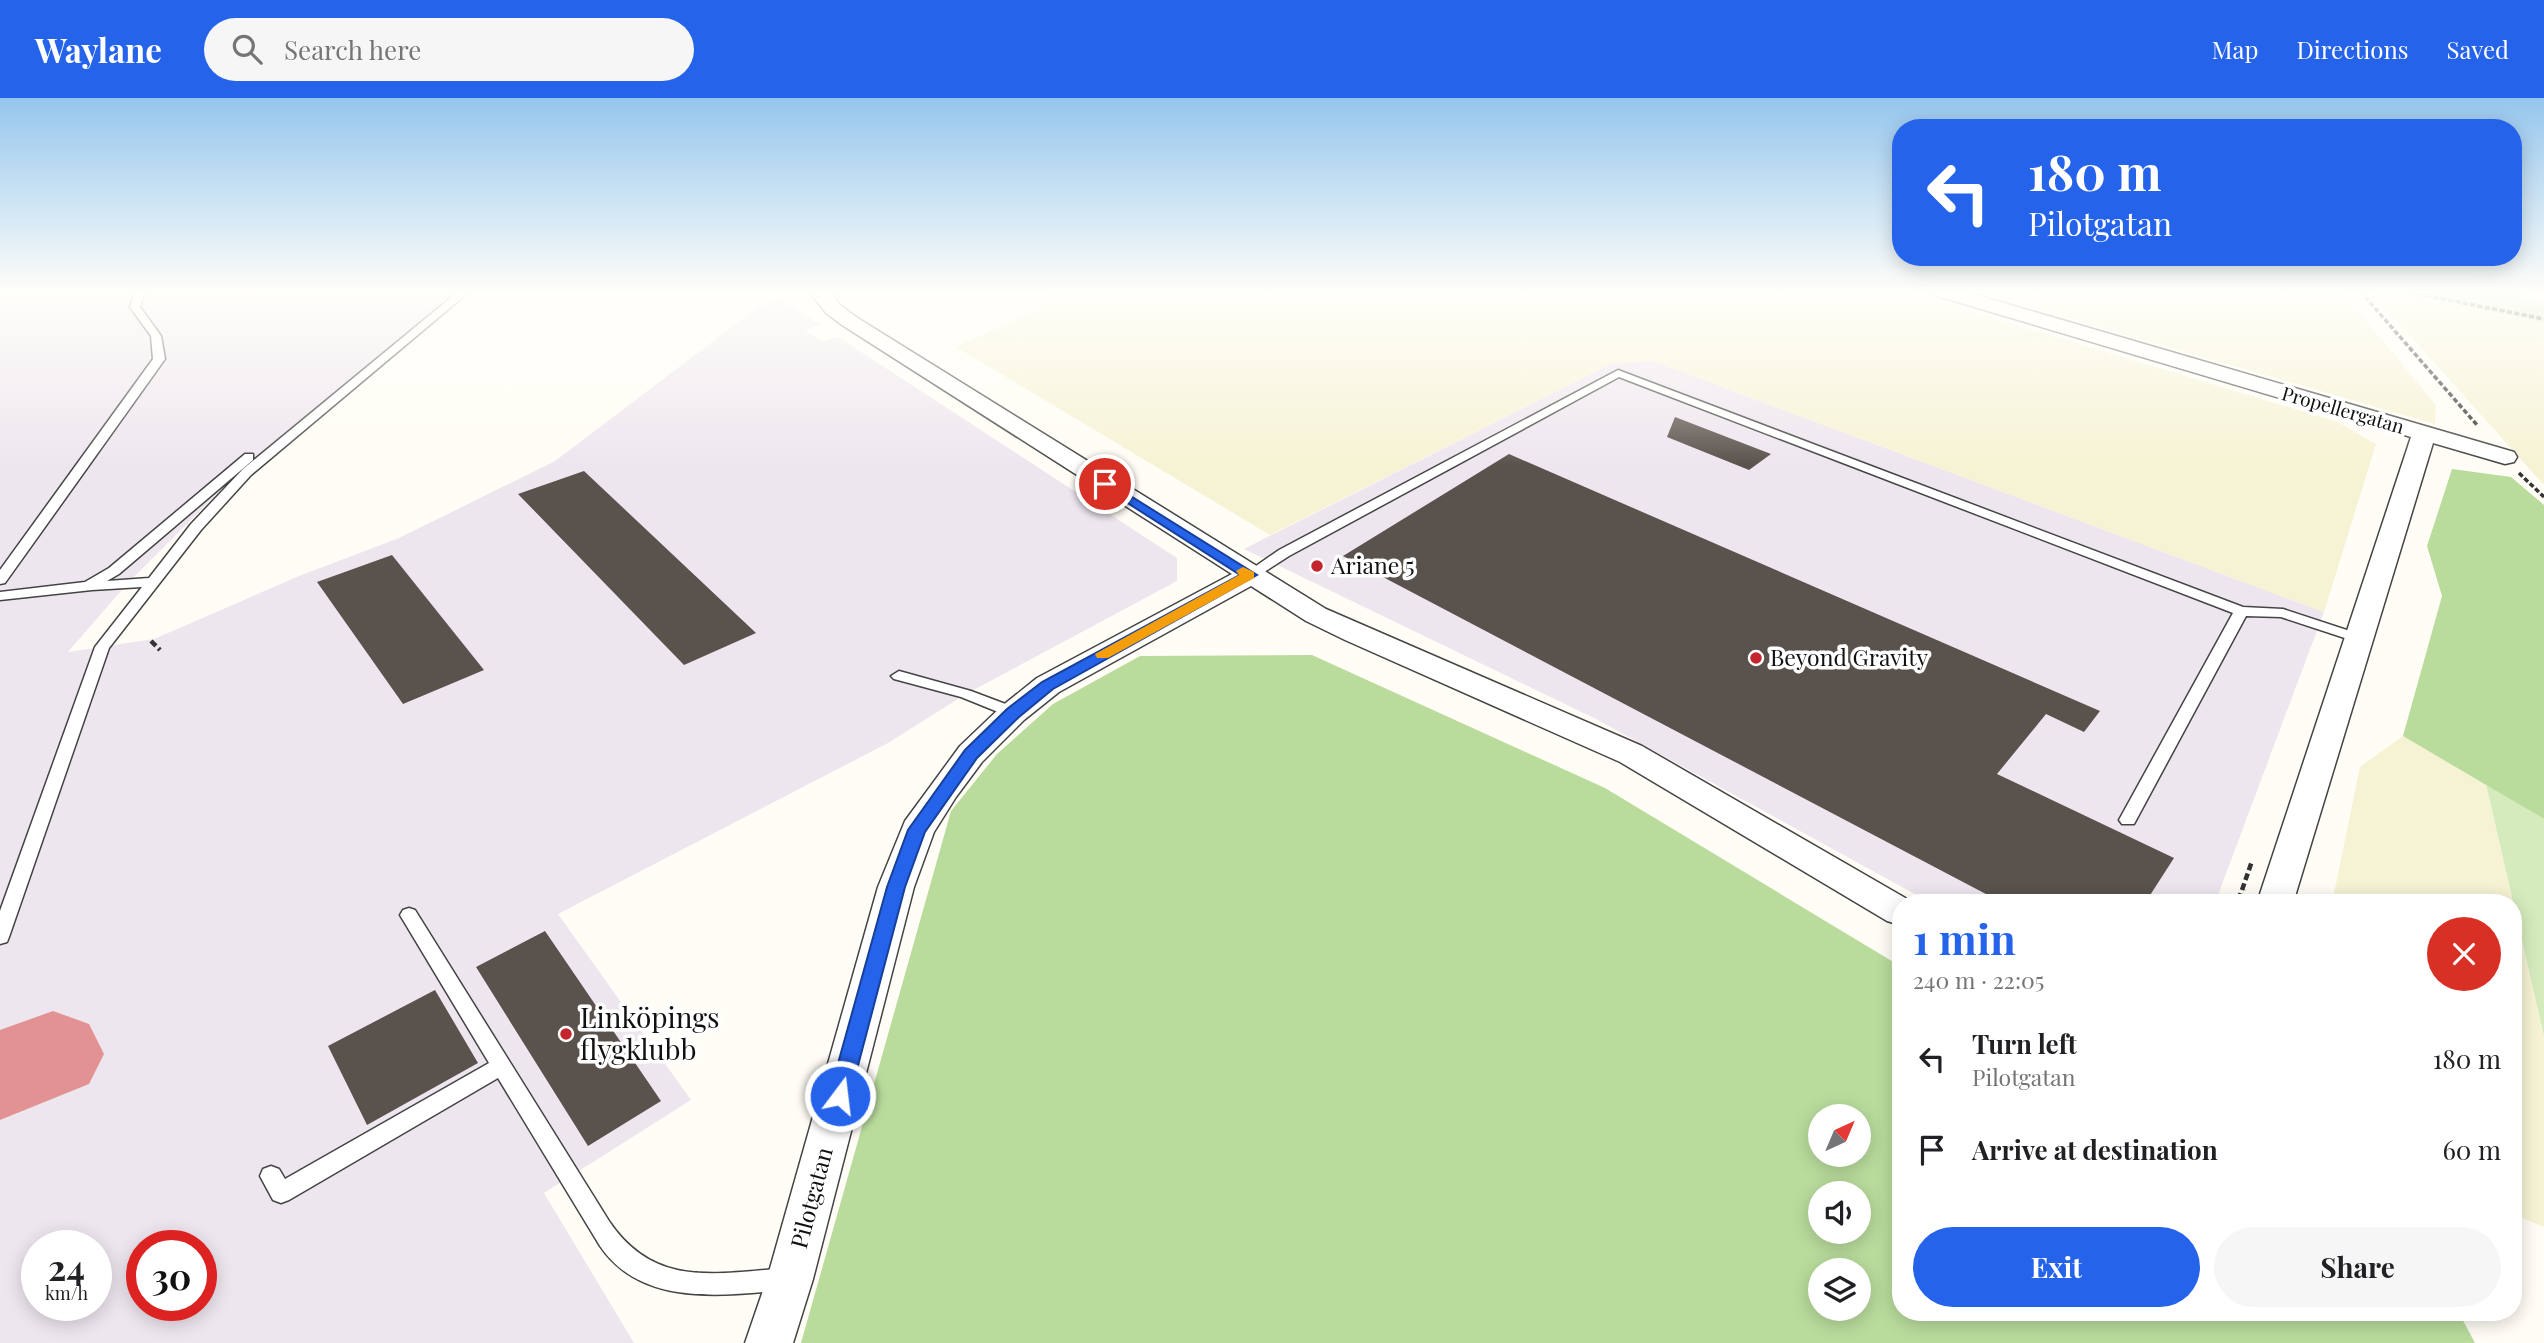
<!DOCTYPE html>
<html lang="en">
<head>
<meta charset="utf-8">
<style>
	body { margin:0; font-family:"Playfair Display",serif; background:#f6f6f6; color:#202124; height:100vh; display:flex; flex-direction:column; font-size:26px; white-space:nowrap }
	* { box-sizing:border-box; margin:0 }
	p { font-size:23px; color:#757577 }
	.icon { flex:none; width:38px; height:38px; fill:none; stroke:currentColor; stroke-width:2; stroke-linecap:round; stroke-linejoin:round }
	.map { position:relative; flex:1; overflow:hidden }
	.side { position:absolute; left:1892px; top:796px; width:630px; height:427px; display:flex; flex-direction:column; background:#fff; border-radius:28px; box-shadow:0 4px 18px #0003 }
	.side>* { flex:none }
	.banner { position:absolute; left:1892px; top:21px; width:630px; height:147px; border-radius:28px; box-shadow:0 4px 18px #0003; background:#2563eb; color:#fff; overflow:hidden }
	.needle { width:46px; rotate:44deg }
	.fabs { position:absolute; left:1808px; top:1006px; display:grid; gap:14px }
	.fabs a { display:grid; place-items:center; width:63px; height:63px; border-radius:50%; background:#fff; box-shadow:0 4px 18px #0003; font-size:35px }
	.speed { position:absolute; left:21px; top:1132px; display:flex; gap:14px; font-size:35px; font-weight:700; text-align:center }
	.speed>* { display:grid; place-content:center; width:91px; height:91px; border-radius:50%; background:#fff; box-shadow:0 4px 18px #0003; line-height:1 }
	.speed small { font-size:18px; font-weight:400 }
	.speed .limit { border:10px solid #d22; background:#fff; color:#111 }
	.pin { position:absolute; display:grid; place-items:center; width:60px; height:60px; color:#fff; margin:-30px; border:4px solid #fff; border-radius:50%; box-shadow:0 2px 7px #0007 }
	.me { position:absolute; width:77px; margin:-38px; rotate:15deg; stroke-linejoin:round; filter:drop-shadow(0 0 5px #0008) }
	.turn { display:flex; align-items:center; gap:24px; height:147px; padding:0 21px; font-size:32px }
	.turn .icon { width:91px; height:91px; stroke-width:2.5 }
	.turn b { display:block; font-size:49px; line-height:60px }
	.round { display:grid; place-items:center; flex:none; width:74px; height:74px; border-radius:37px; background:#f6f6f6 }
	.head { display:flex; align-items:center; justify-content:space-between; height:119px; padding:0 21px }
	h1 { font-size:42px; font-weight:700; line-height:52px; color:#2563eb }
	.action { display:flex; gap:14px; margin-top:auto; padding:14px 21px }
	.action a { flex:1; height:80px; border-radius:42px; background:#2563eb; color:#fff; font-size:28px; font-weight:700; line-height:80px; text-align:center }
	.action a+a { background:#f6f6f6; color:#202124 }
	ul { padding:0; list-style:none }
	li { display:flex; align-items:center; gap:21px; height:91px; padding:0 21px }
	li div { flex:1 }
	li b { display:block; font-size:26px }
	li em { font-style:normal }
	header { display:flex; align-items:center; gap:42px; box-sizing:border-box; height:98px; padding:0 35px; background:#2563eb; color:#fff }
	header strong { font-size:33px }
	nav { display:flex; gap:38px; margin-inline-start:auto; font-size:24px }
	.search { width:490px; height:63px; background:#f6f6f6; display:flex; align-items:center; gap:18px; box-sizing:border-box; padding:0 24px; border-radius:38px; color:#757577; font-size:26px }
	.map>svg:first-child { display:block }
	.industrial { fill:#eee6ef; fill-rule:evenodd }
	.farmland { fill:#f6f3d4 }
	.green { fill:#d5ebbd }
	.forest { fill:#b9dc9c; fill-rule:evenodd }
	.lines { fill:none; stroke-linecap:round; stroke-linejoin:round }
	.taxiway { fill:#e29292; fill-rule:evenodd }
	.building { fill:#5a524d }
	.lane-casing { stroke:#444; stroke-width:3 }
	.street-casing { stroke:#444; stroke-width:3 }
	.path-far2 { stroke:#333; stroke-width:3.5; stroke-dasharray:5 2.5; stroke-linecap:butt }
	.path-far1 { stroke:#333; stroke-width:4.5; stroke-dasharray:7 3.5; stroke-linecap:butt }
	.path { stroke:#333; stroke-width:6; stroke-dasharray:10 4.5; stroke-linecap:butt }
	.lane { fill:#fff; fill-rule:evenodd }
	.street { fill:#fff; fill-rule:evenodd }
	.route { fill:#2563eb; stroke:#184099; stroke-width:2 }
	.slow { fill:#f59e0b }
	.poi-dot { fill:#c4262e; stroke:#fff; stroke-width:2.5 }
	.labels { text-anchor:middle; stroke-width:7; stroke-linejoin:round; paint-order:stroke }
	.far-street-label { font-size:19px; fill:#111; stroke:#fff }
	.poi-label { font-size:23px; fill:#111; stroke:#fff; text-anchor:start }
	.street-label { font-size:23px; fill:#111; stroke:#fff }
	.near-poi-label { font-size:28px; fill:#111; stroke:#fff; text-anchor:start }
</style>
</head>
<body>
<header>
<strong>Waylane</strong>
<div class="search"><svg class="icon" aria-label="search" viewBox="0 0 24 24"><circle cx="10" cy="10" r="6"/><path d="M15 15l6 6"/></svg>Search here</div>
<nav><a>Map</a><a>Directions</a><a>Saved</a></nav>
</header>
<div class="map">
<svg width="2544" height="1245" viewBox="0 0 2544 1245">
	<rect width="100%" height="100%" fill="#fffdf5"/>
	<path class="industrial" d="M0,193H458L240,373L127,486L68,554L154,541L299,478L399,440L555,363L757,210L780,201L820,227L805,232L822,244L838,239L1177,460V483L966,596L888,645L558,816L691,1002L544,1095L634,1245H0ZM37,1148H96V1208H37ZM142,1148H201V1208H142Z
		M1653,263L2324,514L2215,805H1931L1596,621L1244,451L1612,265Z"/>
	<path class="farmland" d="M1049,193H1903L2338,324L2376,346L2324,514L1653,263L1612,265L1270,437L956,249L1049,206Z
		M1974,193H2341L2436,307L2435,326Z
		M2370,193H2395L2544,225V387Z
		M2403,638L2486,686L2544,938V1129L2513,1116V805H2332L2360,669Z"/>
	<path class="green" d="M2395,193H2511L2544,206V225Z
		M2486,686L2544,721V938Z"/>
	<path class="forest" d="M2452,371L2511,379L2544,407V721L2403,638L2442,498L2427,448Z
		M1312,557L1605,690L1900,868V1214L2459,1215L2475,1245H801L951,713L997,656L1053,606L1140,558ZM1820,1018H1858V1057H1820ZM1820,1096H1858V1134H1820ZM1820,1172H1858V1211H1820Z"/>
	<g class="lines">
		<path class="taxiway" d="M53,913L89,926L104,956L89,986L0,1022V932Z"/>
	</g>
	<path class="building" d="M1675,319L1771,356L1749,372L1667,339Z
		M1509,356L2100,613L2084,634L2046,616L1997,676L2174,760L2145,805H2003L1343,458Z
		M584,373L756,535L684,567L518,396Z
		M392,457L484,572L403,606L317,484Z
		M545,833L661,1003L588,1048L476,869Z
		M435,892L478,965L367,1027L328,948Z"/>
	<g class="lines">
		<g class="lane-casing">
			<path id="lane" d="M135,193H145L140,209L161,238L165,261L5,485L0,486V472L153,261L151,238L130,209Z
				M459,193H470L251,377L201,432L109,550L9,839L7,844L0,846V813L95,549L142,489L92,492L0,502V494L85,484L109,470L245,356H253V362L119,476L107,483L149,480L191,426L243,371Z
				M1618,272L2243,509L2283,511L2365,538L2367,541L2360,545L2281,519L2246,518L2134,726H2122L2119,722L2233,515L1619,279L1289,458L1255,480H1245L1243,477L1279,452Z
				M899,573L971,593L1019,611L1021,615L1013,620L961,599L894,581L891,578Z
				M409,810L415,812L609,1123C655,1191 716,1175 788,1170L796,1173L800,1181L796,1189L788,1192C724,1197 642,1210 600,1148L498,980L289,1102L281,1105L273,1102L260,1078L263,1071L271,1068L279,1071L285,1081L489,965L400,817L403,812Z"/>
		</g>
		<g class="street-casing">
			<path id="street" d="M809,193H830L840,207L856,219L1326,511L1642,648L1914,805H1900V827L1887,823L1620,664L1345,542L1306,523L1251,488L1059,594L1024,622L982,664L956,699L934,734L914,789L813,1181L793,1245H745L767,1181L878,789L905,723L960,648L1002,608L1037,580L1232,476L842,227L826,215Z
				M1931,193H1963L2514,354L2517,359L2514,364L2505,366L2433,345L2293,805H2257L2411,339L1934,197Z"/>
		</g>
		<path class="path-far2" d="M2360,193L2477,327
			M2404,193L2544,221
			M2519,375L2544,399"/>
		<path class="path-far1" d="M151,543L160,552
			M2242,792L2252,763"/>
		<path class="path" d="M2238,805L2243,791"/>
		<use href="#lane" class="lane"/>
		<use href="#street" class="street"/>
	</g>
	<linearGradient id="sky" x2="0" y2="1"><stop stop-color="#95c6ee"/><stop offset="0.53" stop-color="#fffefa"/><stop offset="1" stop-color="#fffefa" stop-opacity="0"/></linearGradient>
	<rect width="2544" height="367" fill="url(#sky)"/>
	<path class="route" d="M1105,382L1257,477L1053,591L1019,619L977,660L925,734L905,789L850,998L847,1004L840,1007L832,1004L829,998L887,789L908,732L965,652L1007,611L1042,584L1240,477L1101,388V383Z"/>
	<path class="slow" d="M1243,469L1254,474V480L1108,560H1097L1095,556L1239,477L1236,473Z"/>
	<g class="poi-dot">
		<circle cx="1317" cy="468" r="7"/>
		<circle cx="1756" cy="560" r="7"/>
		<circle cx="566" cy="936" r="7"/>
	</g>
	<g class="labels">
		<g class="far-street-label">
			<text transform="translate(2343 312) rotate(16)" y="7">Propellergatan</text>
		</g>
		<g class="poi-label">
			<text x="1331" y="476">Ariane 5</text>
			<text x="1770" y="568">Beyond Gravity</text>
		</g>
		<g class="street-label">
			<text transform="translate(812 1100) rotate(-75)" y="8">Pilotgatan</text>
		</g>
		<g class="near-poi-label">
			<text x="580" y="930">Linköpings<tspan x="580" dy="32">flygklubb</tspan></text>
		</g>
	</g>
</svg>
<div class="fabs">
<a><svg class="needle" viewBox="-14 -14 28 28"><path d="M0-13l5 13h-10z" fill="#e53935"/><path d="M0 13l5-13h-10z" fill="#757577"/></svg></a>
<a><svg class="icon" aria-label="sound" viewBox="0 0 24 24"><path d="M4 9h4l5-4v14l-5-4H4zM17 9q2 3 0 6"/></svg></a>
<a><svg class="icon" aria-label="layers" viewBox="0 0 24 24"><path d="M12 4l9 5-9 5-9-5zM3 14l9 5 9-5"/></svg></a>
</div>
<div class="speed"><div>24<small>km/h</small></div><div class="limit">30</div></div>
<div class="pin" style="left:1105px;top:386px;background:#d93025"><svg class="icon" aria-label="arrive" viewBox="0 0 24 24"><path d="M6 21V4h12l-3 4 3 4H6"/></svg></div>
<svg class="me" style="left:840px;top:998px" viewBox="-20 -20 40 40"><circle r="17" fill="#2563eb" stroke="#fff" stroke-width="3"/><path d="M0-11L8 9 0 5-8 9z" fill="#fff"/></svg>
<div class="banner">
<div class="turn"><svg class="icon" aria-label="left" viewBox="0 0 24 24"><path d="M17 20v-9H6M10 6l-5 5 5 5"/></svg><div><b>180 m</b>Pilotgatan</div></div>
</div>
<section class="side">
<div class="head"><div><h1>1 min</h1><p>240 m · 22:05</p></div><a class="round" style="background:#d93025;color:#fff"><svg class="icon" aria-label="close" viewBox="0 0 24 24"><path d="M6 6l12 12M18 6L6 18"/></svg></a></div>
<ul>
<li><svg class="icon" aria-label="left" viewBox="0 0 24 24"><path d="M17 20v-9H6M10 6l-5 5 5 5"/></svg><div><b>Turn left</b><p>Pilotgatan</p></div><em>180 m</em></li>
<li><svg class="icon" aria-label="arrive" viewBox="0 0 24 24"><path d="M6 21V4h12l-3 4 3 4H6"/></svg><div><b>Arrive at destination</b></div><em>60 m</em></li>
</ul>
<div class="action"><a>Exit</a><a>Share</a></div>
</section>
</div>
</body>
</html>
